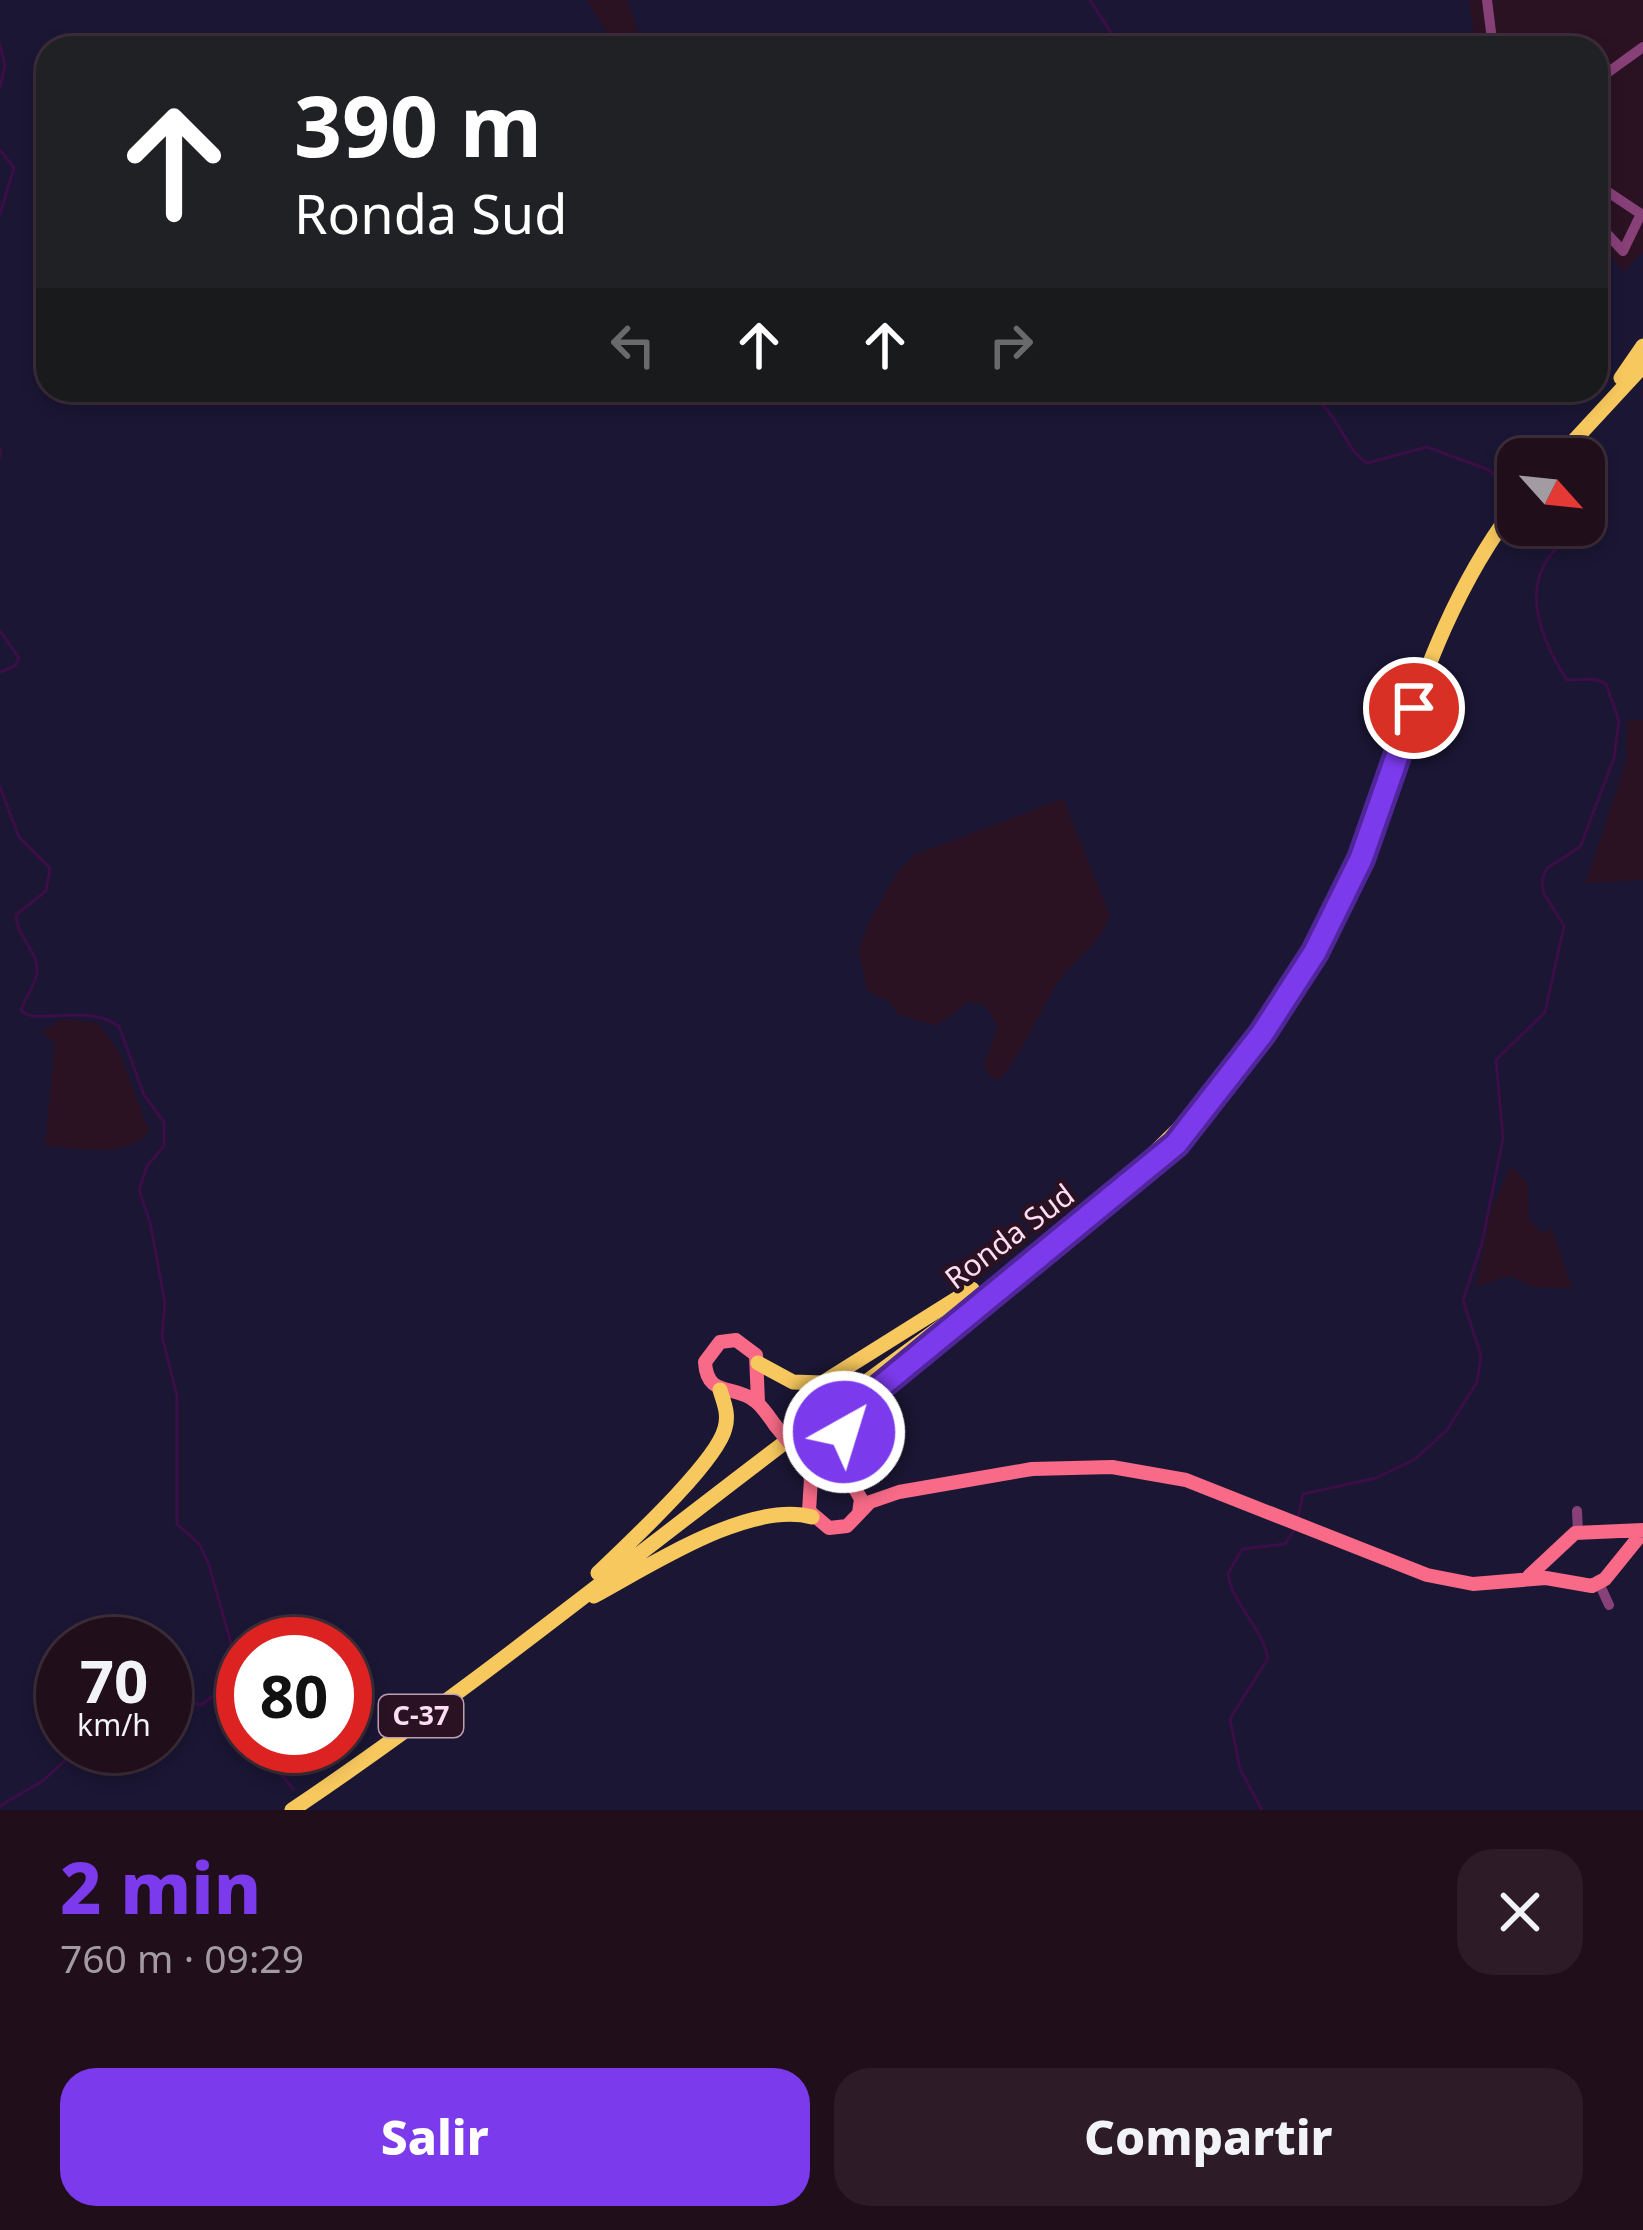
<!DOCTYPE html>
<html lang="es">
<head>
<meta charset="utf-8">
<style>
	body { margin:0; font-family:"Noto Sans",sans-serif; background:#2d1c27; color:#f1f3f6; height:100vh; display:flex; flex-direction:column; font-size:45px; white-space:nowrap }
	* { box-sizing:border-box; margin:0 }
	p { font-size:39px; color:#a29ca2 }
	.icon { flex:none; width:66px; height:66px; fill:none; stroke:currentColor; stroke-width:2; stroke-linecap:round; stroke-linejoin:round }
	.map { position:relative; height:1810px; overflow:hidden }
	.drawer { display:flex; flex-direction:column; background:#200e1a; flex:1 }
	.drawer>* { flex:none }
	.top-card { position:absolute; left:36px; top:36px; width:1572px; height:366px; border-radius:36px; box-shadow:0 6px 18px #0003,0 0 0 3px #3d2e39; background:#202124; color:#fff; overflow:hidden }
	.needle { width:78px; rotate:117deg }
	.fabs { position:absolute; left:1497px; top:438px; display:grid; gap:24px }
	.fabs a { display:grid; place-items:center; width:108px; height:108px; border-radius:24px; background:#200e1a; box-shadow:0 6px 18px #0003,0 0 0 3px #3d2e39; font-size:60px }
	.speed { position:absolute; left:36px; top:1617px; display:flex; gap:24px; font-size:60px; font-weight:700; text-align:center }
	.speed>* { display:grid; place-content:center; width:156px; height:156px; border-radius:50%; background:#200e1a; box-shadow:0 6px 18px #0003,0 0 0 3px #3d2e39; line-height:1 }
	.speed small { font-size:30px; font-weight:400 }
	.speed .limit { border:18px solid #d22; background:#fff; color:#111 }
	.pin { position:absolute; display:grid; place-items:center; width:102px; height:102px; color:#fff; margin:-51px; border:6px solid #fff; border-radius:50%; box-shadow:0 3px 12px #0007 }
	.me { position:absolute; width:132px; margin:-66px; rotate:39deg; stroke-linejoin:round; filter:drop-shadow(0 0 9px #0008) }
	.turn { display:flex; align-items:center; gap:42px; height:252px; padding:0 60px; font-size:54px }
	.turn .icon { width:156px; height:156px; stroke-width:2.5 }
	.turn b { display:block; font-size:84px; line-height:102px }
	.lanes { display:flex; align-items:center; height:114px; padding:0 60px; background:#0003; justify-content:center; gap:60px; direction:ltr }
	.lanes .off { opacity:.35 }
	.round { display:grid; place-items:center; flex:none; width:126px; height:126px; border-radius:36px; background:#2d1c27 }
	.head { display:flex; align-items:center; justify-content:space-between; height:204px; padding:0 60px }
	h1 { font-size:72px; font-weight:800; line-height:90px; color:#7c3aed }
	.primary-button { display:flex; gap:24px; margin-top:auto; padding:24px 60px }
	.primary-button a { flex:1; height:138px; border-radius:36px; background:#7c3aed; color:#fff; font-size:48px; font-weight:800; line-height:138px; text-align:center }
	.primary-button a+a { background:#2d1c27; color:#f1f3f6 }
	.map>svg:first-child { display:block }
	.green { fill:#1a1634; fill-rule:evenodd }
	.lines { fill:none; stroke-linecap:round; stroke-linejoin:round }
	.stream { stroke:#3c0e47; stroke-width:3 }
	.minor { stroke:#874078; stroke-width:10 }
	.major { stroke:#f86a87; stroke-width:14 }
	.highway { stroke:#f7c85e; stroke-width:15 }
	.major-bridge { stroke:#f86a87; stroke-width:14 }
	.route-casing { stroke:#51269a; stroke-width:30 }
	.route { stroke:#7c3aed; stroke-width:21 }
	.labels { text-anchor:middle; stroke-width:9; stroke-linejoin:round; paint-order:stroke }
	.shield { fill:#2a1222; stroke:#bea0b5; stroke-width:3 }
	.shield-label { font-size:27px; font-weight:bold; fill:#fdddf4 }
	.street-label { font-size:30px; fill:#fdddf4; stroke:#2a1222 }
</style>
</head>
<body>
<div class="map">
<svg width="1643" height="1810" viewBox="0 0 1643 1810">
	<rect width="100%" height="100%" fill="#2a1222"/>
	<path class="green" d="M0,0H587L616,48H48V390H1596V239L1624,272L1643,251V720L1627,721V758L1586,883L1643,880V1810H0ZM1518,459H1584V525H1518ZM1063,799L1110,916C1096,950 1075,956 1058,982C1038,1014 1024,1049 1000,1080L989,1075L984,1065L998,1027L986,1006L970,1001L936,1026L897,1014L890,1002L867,991L859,951L867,926L897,873L914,855ZM62,1019L98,1023L119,1052L149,1131C128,1160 76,1148 45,1145L55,1043L41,1032ZM1511,1166L1528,1184L1529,1221L1542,1232L1552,1230L1572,1288L1532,1287L1511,1276L1476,1286L1491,1211ZM63,1644H165V1746H63ZM243,1644H345V1746H243Z
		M627,0H1469L1476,48H633L637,28Z"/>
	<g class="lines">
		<path class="stream" d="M1090,0L1121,48
			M0,44L5,66L0,87
			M0,150L14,168L0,214
			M1306,390C1341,415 1344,449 1367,463L1427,447L1489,470L1518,499
			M0,449V457
			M0,631L19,658L15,666L0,672
			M0,787L19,837L50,868L46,891L16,915C16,936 39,952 37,972C36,985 25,997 21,1010C35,1027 84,1002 119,1026L144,1095L164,1122V1146L147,1166L139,1190L150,1222L165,1303L162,1336L177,1396V1524L200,1545L209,1565L243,1686
			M1297,1520L1303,1494L1376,1478L1415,1459L1447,1430L1477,1382L1481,1356L1463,1300L1482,1243L1503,1138L1496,1060L1545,1012L1564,926L1543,892L1542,879L1547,868L1580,847L1614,758L1619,721L1606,684L1594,679L1567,680C1541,640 1517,583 1560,545L1550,525
			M165,1695L201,1705L240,1675
			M259,1746L293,1789
			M0,1806L44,1780L80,1746
			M1262,1810L1240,1769L1230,1719L1268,1658C1261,1625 1233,1606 1228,1574L1242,1549L1285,1544L1295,1529"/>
		<path class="minor" d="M1487,0L1493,48
			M1596,81L1643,47
			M1596,184L1641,214L1623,251L1596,222
			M1577,1511L1578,1532
			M1599,1583L1609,1605"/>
		<path class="major" d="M758,1402L756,1355L736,1340L720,1342L705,1362C707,1398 734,1384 755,1401C763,1407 769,1417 775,1425
			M805,1462L811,1479L809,1511L829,1528L847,1526L870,1502L899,1492L1032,1469L1112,1467L1186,1480L1427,1575L1473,1584L1546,1578L1592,1586L1605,1579L1643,1532
			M810,1469L851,1482L861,1499L859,1513
			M1529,1576L1575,1533L1643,1530"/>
		<path class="highway" d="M1621,378L1643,346
			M1557,459L1643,366
			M758,1363L793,1382L822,1383L972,1289
			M846,1479L842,1440L853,1413L987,1301
			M598,1573C627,1545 717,1462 725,1428C729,1414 724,1403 720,1390
			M594,1596C650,1566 749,1500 812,1517
			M292,1810C463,1695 624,1564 788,1440C962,1307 1159,1186 1284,1002C1390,846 1402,651 1518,503"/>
		<path class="major-bridge" d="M775,1425L805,1462"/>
	</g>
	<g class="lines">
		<g class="route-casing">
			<path id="route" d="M844,1432L854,1413L880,1387L1176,1144L1262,1034L1315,952L1361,859L1414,708"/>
		</g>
		<use href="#route" class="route"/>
	</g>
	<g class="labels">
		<rect class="shield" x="379" y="1695" width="84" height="42" rx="9"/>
		<g class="shield-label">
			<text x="421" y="1725">C-37</text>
		</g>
		<g class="street-label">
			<text transform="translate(1010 1237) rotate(-37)" y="10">Ronda Sud</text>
		</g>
	</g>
</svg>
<div class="fabs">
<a><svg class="needle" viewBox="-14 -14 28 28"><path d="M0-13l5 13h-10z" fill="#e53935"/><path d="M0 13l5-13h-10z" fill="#a29ca2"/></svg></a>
</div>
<div class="speed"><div>70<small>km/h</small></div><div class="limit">80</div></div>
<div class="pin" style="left:1414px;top:708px;background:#d93025"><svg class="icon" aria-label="arrive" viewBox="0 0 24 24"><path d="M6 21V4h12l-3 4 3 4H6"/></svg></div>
<svg class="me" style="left:844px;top:1432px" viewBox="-20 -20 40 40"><circle r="17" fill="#7c3aed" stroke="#fff" stroke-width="3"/><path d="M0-11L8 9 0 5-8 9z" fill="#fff"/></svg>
<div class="top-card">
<div class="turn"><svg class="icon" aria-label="ahead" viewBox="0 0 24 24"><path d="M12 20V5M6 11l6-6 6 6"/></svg><div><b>390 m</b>Ronda Sud</div></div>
<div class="lanes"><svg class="icon off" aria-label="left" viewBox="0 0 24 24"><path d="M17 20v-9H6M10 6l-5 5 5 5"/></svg><svg class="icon" aria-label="ahead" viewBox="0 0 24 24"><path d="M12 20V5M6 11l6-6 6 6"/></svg><svg class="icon" aria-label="ahead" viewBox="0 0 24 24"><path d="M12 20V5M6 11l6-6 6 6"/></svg><svg class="icon off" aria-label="right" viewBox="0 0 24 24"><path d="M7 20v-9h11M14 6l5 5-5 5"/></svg></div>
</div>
</div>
<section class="drawer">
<div class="head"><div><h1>2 min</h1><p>760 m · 09:29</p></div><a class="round"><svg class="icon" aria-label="close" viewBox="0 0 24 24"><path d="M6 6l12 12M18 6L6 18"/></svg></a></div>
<div class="primary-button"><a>Salir</a><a>Compartir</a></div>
</section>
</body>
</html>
